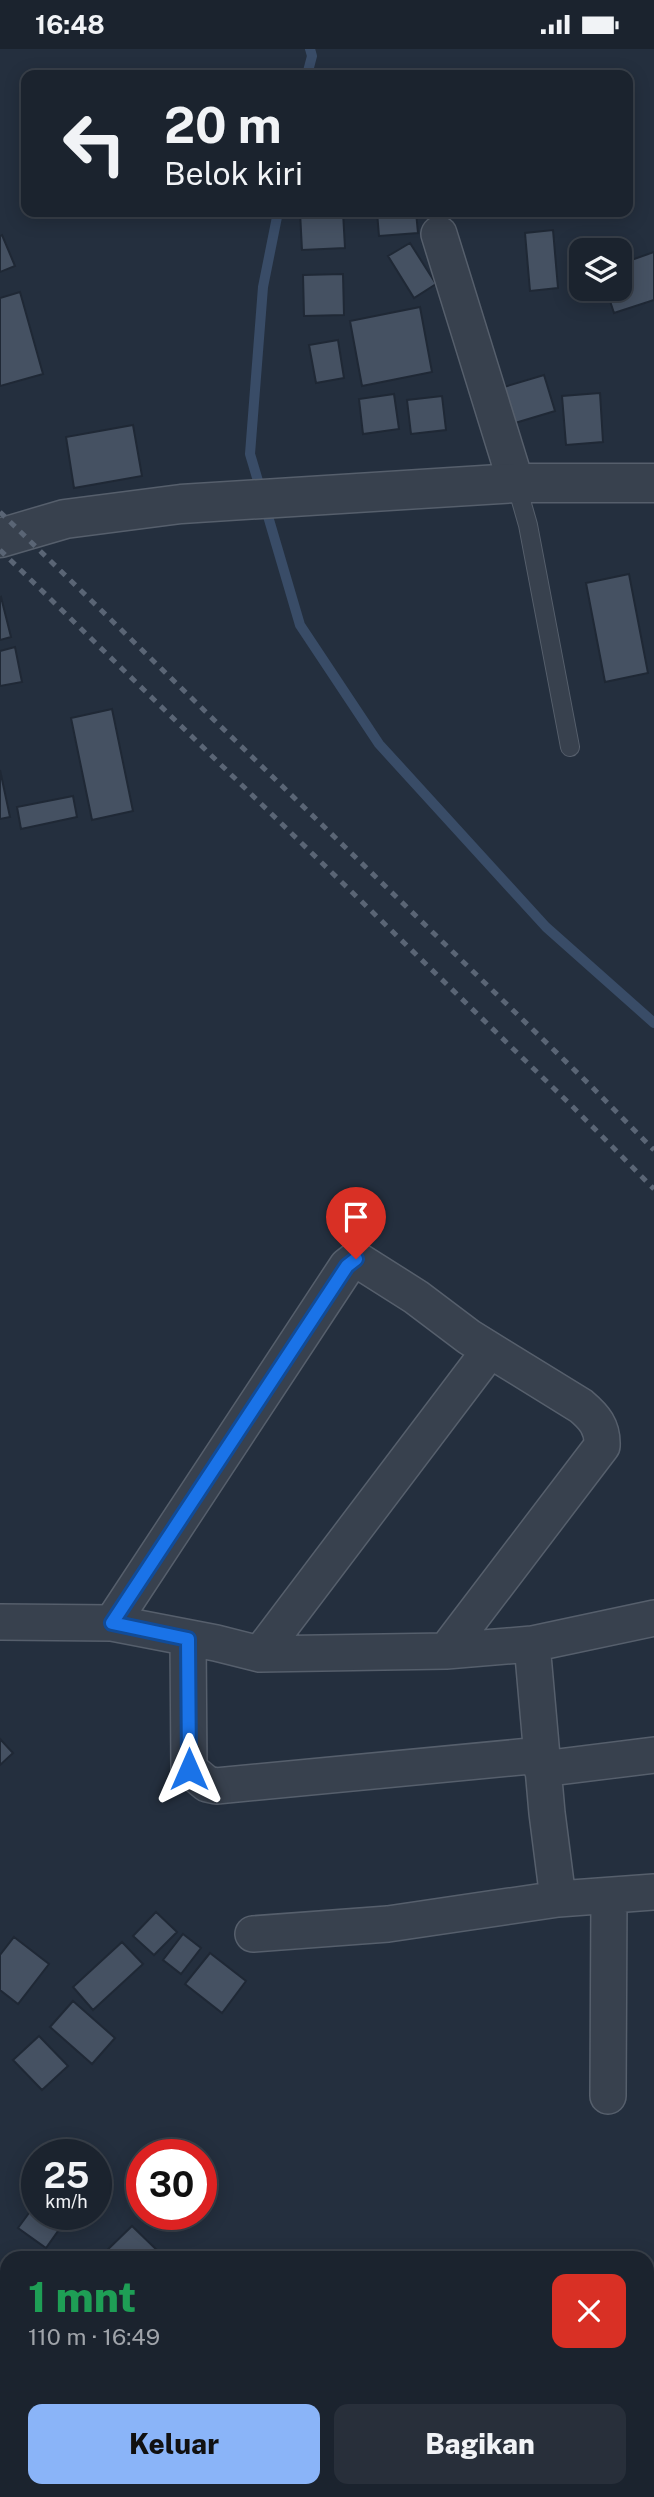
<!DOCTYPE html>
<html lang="id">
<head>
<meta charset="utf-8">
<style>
	body { margin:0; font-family:"Public Sans",sans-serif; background:#282f3a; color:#f1f3f6; height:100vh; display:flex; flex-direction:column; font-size:26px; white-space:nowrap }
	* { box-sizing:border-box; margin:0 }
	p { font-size:23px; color:#a0a4aa }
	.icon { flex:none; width:38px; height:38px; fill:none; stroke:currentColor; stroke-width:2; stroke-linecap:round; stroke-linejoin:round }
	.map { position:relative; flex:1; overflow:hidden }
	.panel { position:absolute; left:0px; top:2202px; width:654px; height:247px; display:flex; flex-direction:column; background:#1b232e; border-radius:21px 21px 0 0; box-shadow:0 4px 18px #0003,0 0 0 2px #39404a }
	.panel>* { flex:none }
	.top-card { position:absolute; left:21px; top:21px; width:612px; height:147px; border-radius:14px; box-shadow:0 4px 18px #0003,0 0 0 2px #39404a; background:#1b232e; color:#f1f3f6; overflow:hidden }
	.controls { position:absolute; left:569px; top:189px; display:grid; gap:14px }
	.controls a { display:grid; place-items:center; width:63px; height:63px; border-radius:14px; background:#1b232e; box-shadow:0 4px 18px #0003,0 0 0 2px #39404a; font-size:35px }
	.speed { position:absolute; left:21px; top:2090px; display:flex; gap:14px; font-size:35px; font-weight:700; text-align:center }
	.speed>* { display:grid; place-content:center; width:91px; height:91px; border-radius:50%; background:#1b232e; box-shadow:0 4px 18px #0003,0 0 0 2px #39404a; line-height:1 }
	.speed small { font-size:18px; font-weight:400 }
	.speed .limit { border:10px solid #d22; background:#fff; color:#111 }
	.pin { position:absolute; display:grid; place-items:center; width:60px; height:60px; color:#fff; margin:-72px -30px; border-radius:50% 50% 50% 0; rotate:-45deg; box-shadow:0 0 7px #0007 }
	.pin .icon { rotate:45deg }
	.me { position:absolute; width:77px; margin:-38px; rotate:0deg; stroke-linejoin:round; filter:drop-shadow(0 0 5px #0008) }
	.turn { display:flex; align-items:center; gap:24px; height:147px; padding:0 28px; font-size:32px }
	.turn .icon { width:91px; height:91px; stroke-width:2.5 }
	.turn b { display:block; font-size:49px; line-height:60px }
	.round { display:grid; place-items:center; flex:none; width:74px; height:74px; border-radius:14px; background:#282f3a }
	.summary { display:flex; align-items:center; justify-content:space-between; height:119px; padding:0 28px }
	h1 { font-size:42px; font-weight:800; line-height:52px; color:#1e9e55 }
	.action { display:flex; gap:14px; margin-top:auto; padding:14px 28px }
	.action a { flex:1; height:80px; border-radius:14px; background:#8ab4f8; color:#111; font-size:28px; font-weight:800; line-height:80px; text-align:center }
	.action a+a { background:#282f3a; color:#f1f3f6 }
	.status { display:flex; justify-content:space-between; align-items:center; height:49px; padding:0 35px; background:#1b232e; direction:ltr }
	.status svg { height:19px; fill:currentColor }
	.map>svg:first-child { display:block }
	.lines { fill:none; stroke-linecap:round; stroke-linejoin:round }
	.stream { stroke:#394c67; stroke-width:10 }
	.building { fill:#455162; stroke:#1f2835; stroke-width:2 }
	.service-casing { stroke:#565f6c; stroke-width:20 }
	.minor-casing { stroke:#565f6c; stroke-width:38 }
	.tertiary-casing { stroke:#565f6c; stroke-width:41 }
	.service { stroke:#38414e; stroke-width:18 }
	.minor { stroke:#38414e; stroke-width:35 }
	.tertiary { stroke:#38414e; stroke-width:38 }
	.rail { stroke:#5a6575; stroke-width:5; stroke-dasharray:7 7; stroke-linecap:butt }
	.route-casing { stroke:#114b97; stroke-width:18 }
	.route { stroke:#1a73e8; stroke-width:12 }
</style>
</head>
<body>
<div class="status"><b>16:48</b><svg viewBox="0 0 49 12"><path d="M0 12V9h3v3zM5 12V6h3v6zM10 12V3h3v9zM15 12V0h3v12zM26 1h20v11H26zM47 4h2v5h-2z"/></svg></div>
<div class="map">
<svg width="654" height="2448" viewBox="0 0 654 2448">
	<rect width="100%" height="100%" fill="#242f3e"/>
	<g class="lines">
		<path class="stream" d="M307,26L312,7L310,0
			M261,442L250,405L263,238L278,163
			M265,457L300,576L379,695L546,878L654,974"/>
	</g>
	<path class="building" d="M300,163H343L345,199L302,201Z
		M377,163H416L418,184L379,187Z
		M553,181L558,239L530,242L525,184Z
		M2,186L15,217L0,223V187Z
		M410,194L436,235L414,249L388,207Z
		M654,203V251L614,264L606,240H620V215Z
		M343,225L344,266L304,267L303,226Z
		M20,243L43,325L0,337V249Z
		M420,258L432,323L362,337L350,272Z
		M338,291L344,329L316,334L309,296Z
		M544,326L555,362L515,374L504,338Z
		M600,344L603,393L566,396L562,347Z
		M394,345L399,380L363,385L359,350Z
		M442,347L446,381L411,385L407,351Z
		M133,376L142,427L74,439L66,388Z
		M629,525L648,624L605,633L586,534Z
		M1,548L11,588L0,591V549Z
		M15,598L22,633L0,637V602Z
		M112,660L133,762L92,771L71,669Z
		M0,721L10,768L0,770Z
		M73,747L77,768L21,780L17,758Z
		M0,1690L13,1704L0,1716Z
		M156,1863L177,1883L154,1906L133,1887Z
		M183,1885L201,1899L181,1925L163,1911Z
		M14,1888L49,1915L18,1955L0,1941V1906Z
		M122,1893L143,1915L93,1961L73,1938Z
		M210,1904L246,1932L222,1964L185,1935Z
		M73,1952L115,1989L92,2015L50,1978Z
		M39,1987L68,2017L42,2041L13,2011Z
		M37,2153V2165H70L46,2199L18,2179Z
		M132,2177L162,2206L160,2208H100Z
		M287,2441H307L311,2448H273Z"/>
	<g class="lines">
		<g class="service-casing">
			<path id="service" d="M516,434L528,476L570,698"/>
		</g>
		<g class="minor-casing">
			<path id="minor" d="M439,185L516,434
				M0,1573L112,1574L216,1594L260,1605L446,1602L532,1595L654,1569
				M112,1574L347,1217L356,1210L416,1248L469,1288L581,1357C594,1368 603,1378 602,1397L446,1602
				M188,1590L189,1720L207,1735L216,1737L541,1706
				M260,1605L490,1301
				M542,1720L654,1706
				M558,1850L654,1843
				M253,1885L388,1875L558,1850L547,1764L532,1595
				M608,2047L609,1847
				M0,2331L7,2347
				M64,2441L69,2448"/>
		</g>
		<g class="tertiary-casing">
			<path id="tertiary" d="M0,489L65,470L181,455L516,434H654"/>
		</g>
		<use href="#service" class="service"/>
		<use href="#minor" class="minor"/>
		<use href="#tertiary" class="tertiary"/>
		<path class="rail" d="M0,463L591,1037L654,1101
			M0,501L573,1058L654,1140"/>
	</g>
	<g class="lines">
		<g class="route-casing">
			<path id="route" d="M189,1720L188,1590L112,1574L347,1217L356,1210"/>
		</g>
		<use href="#route" class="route"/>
	</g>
</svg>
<div class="controls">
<a><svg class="icon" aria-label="layers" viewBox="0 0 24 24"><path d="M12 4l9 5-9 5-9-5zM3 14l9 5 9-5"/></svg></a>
</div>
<div class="speed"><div>25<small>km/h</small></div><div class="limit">30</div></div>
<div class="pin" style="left:356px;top:1210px;background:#d93025"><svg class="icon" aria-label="arrive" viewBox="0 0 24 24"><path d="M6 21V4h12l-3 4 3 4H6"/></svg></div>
<svg class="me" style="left:189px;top:1720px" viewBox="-20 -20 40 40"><path d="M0-17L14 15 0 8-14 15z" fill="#1a73e8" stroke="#fff" stroke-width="4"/></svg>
<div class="top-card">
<div class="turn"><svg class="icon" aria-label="left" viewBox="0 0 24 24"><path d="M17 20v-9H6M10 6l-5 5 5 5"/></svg><div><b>20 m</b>Belok kiri</div></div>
</div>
<section class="panel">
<div class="summary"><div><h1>1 mnt</h1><p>110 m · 16:49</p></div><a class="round" style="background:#d93025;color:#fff"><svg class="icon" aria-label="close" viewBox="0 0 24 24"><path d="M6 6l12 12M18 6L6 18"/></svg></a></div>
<div class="action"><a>Keluar</a><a>Bagikan</a></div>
</section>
</div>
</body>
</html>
